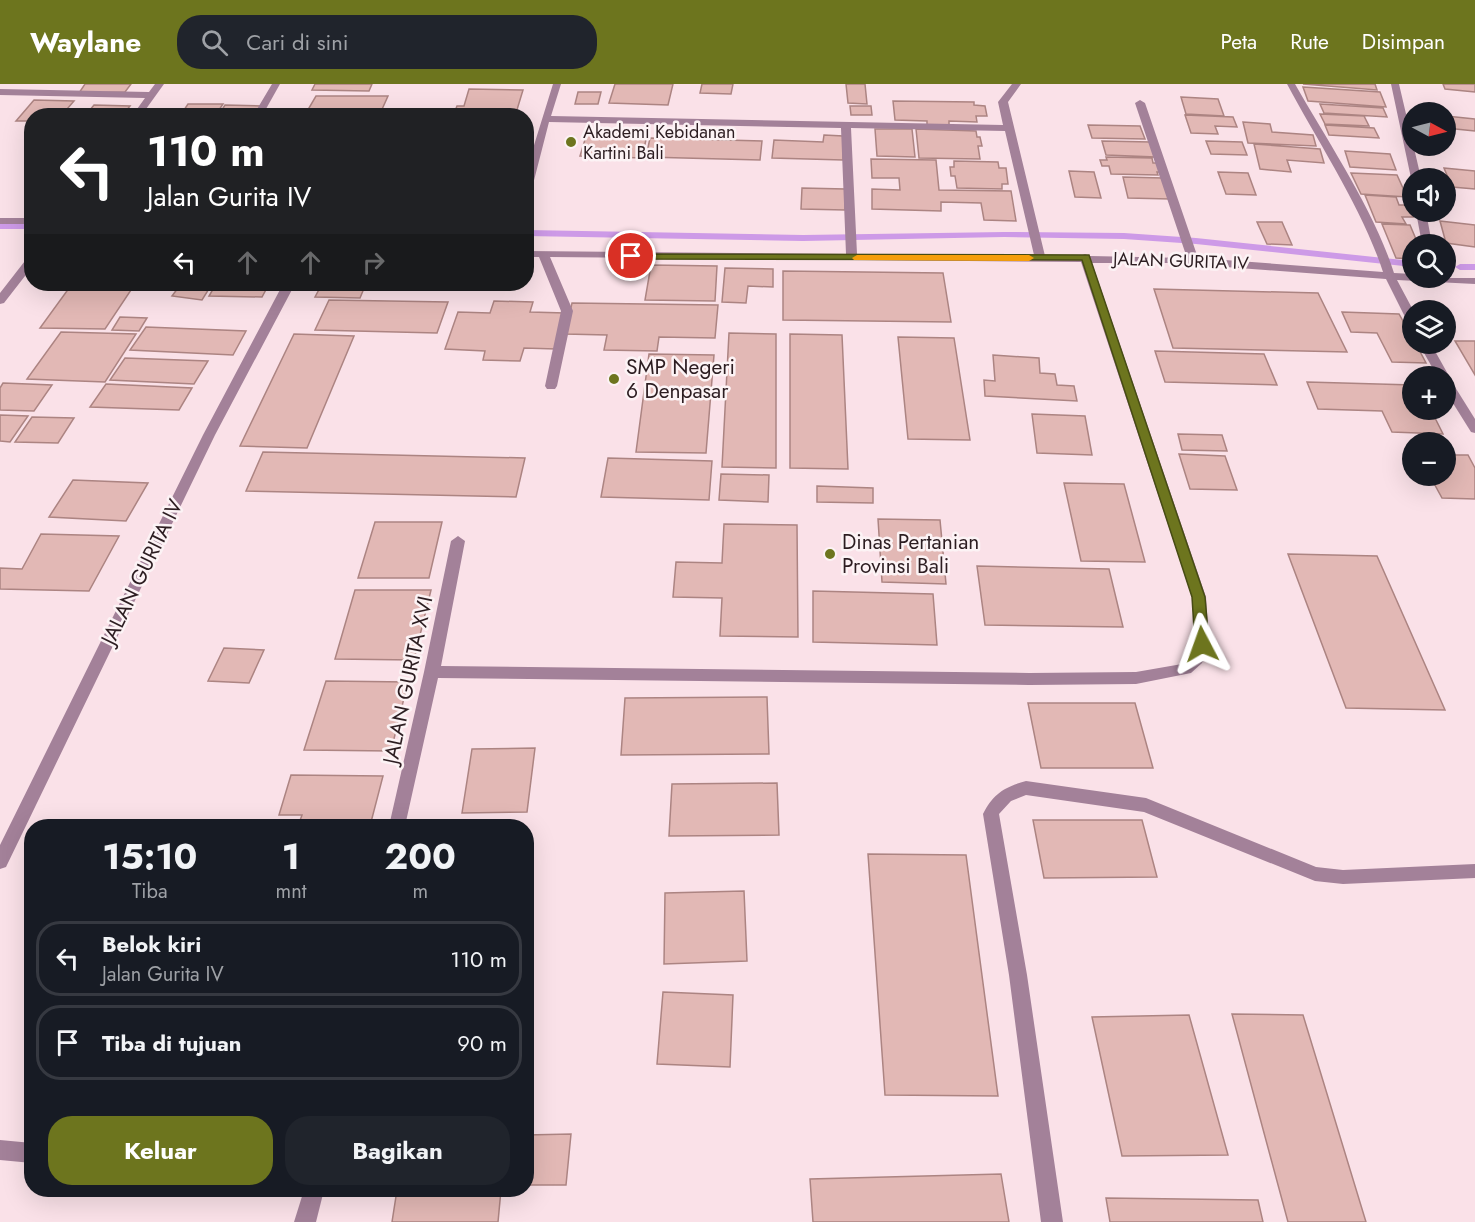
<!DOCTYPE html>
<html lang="id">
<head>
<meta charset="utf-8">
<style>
	body { margin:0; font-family:Jost,sans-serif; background:#20242c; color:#f1f3f6; height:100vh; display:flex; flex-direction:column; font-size:22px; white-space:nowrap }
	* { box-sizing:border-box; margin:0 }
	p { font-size:20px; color:#9ea1a6 }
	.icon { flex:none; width:33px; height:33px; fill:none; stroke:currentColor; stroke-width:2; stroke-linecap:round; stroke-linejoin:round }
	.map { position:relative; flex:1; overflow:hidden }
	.drawer { position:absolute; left:24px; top:735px; width:510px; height:378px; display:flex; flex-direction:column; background:#171b24; border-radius:24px; box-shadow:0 6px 24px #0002 }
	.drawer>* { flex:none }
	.hud { position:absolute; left:24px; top:24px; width:510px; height:183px; border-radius:24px; box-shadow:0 6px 24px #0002; background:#202124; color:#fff; overflow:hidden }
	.needle { width:39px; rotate:97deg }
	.controls { position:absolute; left:1402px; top:18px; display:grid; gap:12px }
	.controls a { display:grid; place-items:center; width:54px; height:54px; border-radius:50%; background:#171b24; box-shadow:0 6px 24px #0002; font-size:30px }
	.pin { position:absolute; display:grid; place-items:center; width:51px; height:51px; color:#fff; margin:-26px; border:3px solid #fff; border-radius:50%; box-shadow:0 2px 6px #0007 }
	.me { position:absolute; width:66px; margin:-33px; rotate:356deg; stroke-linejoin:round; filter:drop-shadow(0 0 4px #0008) }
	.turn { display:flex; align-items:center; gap:21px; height:126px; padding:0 24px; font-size:27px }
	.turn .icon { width:78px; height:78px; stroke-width:2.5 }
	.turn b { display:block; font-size:42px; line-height:51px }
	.lanes { display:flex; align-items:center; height:57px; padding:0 24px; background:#0003; justify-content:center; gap:30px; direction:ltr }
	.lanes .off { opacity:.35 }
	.eta { display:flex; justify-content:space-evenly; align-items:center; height:102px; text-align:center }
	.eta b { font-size:36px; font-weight:700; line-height:42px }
	.cta { display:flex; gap:12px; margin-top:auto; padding:12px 24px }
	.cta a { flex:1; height:69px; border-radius:24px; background:#6d751e; color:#fff; font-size:24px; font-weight:700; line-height:69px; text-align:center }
	.cta a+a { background:#20242c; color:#f1f3f6 }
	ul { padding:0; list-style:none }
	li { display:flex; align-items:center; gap:18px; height:75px; margin:0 12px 9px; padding:0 12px; border:3px solid #363941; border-radius:24px }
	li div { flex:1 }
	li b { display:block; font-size:22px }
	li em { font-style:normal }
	header { display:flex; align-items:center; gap:36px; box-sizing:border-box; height:84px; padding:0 30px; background:#6d751e; color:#fff }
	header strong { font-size:28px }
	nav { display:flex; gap:33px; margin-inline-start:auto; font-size:21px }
	.search { width:420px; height:54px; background:#20242c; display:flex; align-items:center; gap:15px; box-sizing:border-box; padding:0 21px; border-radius:24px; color:#9ea1a6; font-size:22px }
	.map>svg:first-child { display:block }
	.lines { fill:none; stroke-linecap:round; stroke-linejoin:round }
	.stream { fill:#cd9ae7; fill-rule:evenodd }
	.building { fill:#e2b8b5; stroke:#ac8482; stroke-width:1.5 }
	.minor { fill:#a38199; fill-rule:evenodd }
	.route { fill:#6d751e; stroke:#474c14; stroke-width:1.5 }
	.slow { fill:#f59e0b }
	.poi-dot { fill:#6d751e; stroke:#fcf3f5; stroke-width:2 }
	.labels { text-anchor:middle; stroke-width:5; stroke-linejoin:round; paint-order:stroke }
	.far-poi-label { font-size:18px; fill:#2c1d21; stroke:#fcf3f5; text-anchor:start }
	.far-street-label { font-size:18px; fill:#2c1d21; stroke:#fcf3f5 }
	.poi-label { font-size:21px; fill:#2c1d21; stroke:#fcf3f5; text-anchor:start }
	.street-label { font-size:21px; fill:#2c1d21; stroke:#fcf3f5 }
</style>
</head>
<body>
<header>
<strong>Waylane</strong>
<div class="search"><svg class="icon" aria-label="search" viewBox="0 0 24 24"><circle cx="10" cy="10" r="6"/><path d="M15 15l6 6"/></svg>Cari di sini</div>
<nav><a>Peta</a><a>Rute</a><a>Disimpan</a></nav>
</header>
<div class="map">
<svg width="1475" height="1138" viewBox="0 0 1475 1138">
	<rect width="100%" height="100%" fill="#fae1e8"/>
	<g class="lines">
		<path class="stream" d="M0,139H32V145H0Z
			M526,146L803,151L1004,148L1124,149L1196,154L1412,177L1413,183L1196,160L1124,155L1004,153L803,157L526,152Z
			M1475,180V186H1460L1455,183L1460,180Z"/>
	</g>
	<path class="building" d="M85,0H131L125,8L79,9Z
		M315,0H372L369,7L312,6Z
		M615,0H673L668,21L609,19Z
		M702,0H733L731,10L700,9Z
		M846,0H865L867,20L848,19Z
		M1375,0L1377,6L1303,0Z
		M1443,0H1475V8L1445,5Z
		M1303,3L1380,8L1386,23L1308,17Z
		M469,5L523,6L516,29L453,32L457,22H464Z
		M578,8H601L598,20H575Z
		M316,12H388L379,32L306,29Z
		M1181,13L1218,15L1224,32L1186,30Z
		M34,16L74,17L61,32H32V37H16Z
		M893,17L974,18V21L985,22L987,32H976L977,38L949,37V41H927V37L895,36Z
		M188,20H223L215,32H180Z
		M1320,20L1383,24L1387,33L1324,29Z
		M94,21L130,22L122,32H85Z
		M225,21L261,22L255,32H218Z
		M850,22H871L872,31H851Z
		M1320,30L1364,32L1369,42L1325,40Z
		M1185,31L1233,33L1237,43L1215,42L1218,50L1191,49Z
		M1446,32L1475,35V47L1446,44Z
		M1243,38L1270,40L1272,48L1313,51L1316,62L1248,59Z
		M1088,41L1140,42L1145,55L1092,54Z
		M1325,41L1374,44L1379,54L1329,51Z
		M875,45H912L915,73L877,72Z
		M916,45L976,47L977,53H980L982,62H978L980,75L919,74Z
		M587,49L647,51L642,74L580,72Z
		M824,51L843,52V76L772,74L774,56L823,58Z
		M650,54L762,57L760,76L646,73Z
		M1102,57L1151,58L1156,73L1106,71Z
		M1206,57L1242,58L1247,71L1211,70Z
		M1254,60L1320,65L1324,79L1287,76L1291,88L1260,85Z
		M1345,67L1390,70L1396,86L1350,83Z
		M1106,73L1152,74L1153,79H1158L1162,88H1157L1158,91L1111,90L1109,82H1102L1100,76H1107Z
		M871,75L936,76L939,106L1011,107L1016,137L984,136L981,119L941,118V127L872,125V105L900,106L899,94H872Z
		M954,77L998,78L999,84H1006L1008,100H1002V105L957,104L955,92H951L950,83H954Z
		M1444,84L1475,87V105L1452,103Z
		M1069,87L1094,88L1101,114L1075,113Z
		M1218,88L1248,89L1256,111L1226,110Z
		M1351,89L1397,91L1407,113L1361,110Z
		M1123,93L1163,94L1170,115L1128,114Z
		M802,104L845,105V126L801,125Z
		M1365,111L1396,113L1399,121H1408L1413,133H1402L1406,140L1376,138Z
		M1440,137L1475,141V163L1446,159Z
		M1257,138H1282L1292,161L1267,160Z
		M1382,140L1410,141L1418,160H1413V175L1396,174Z
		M651,181L717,182L715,217L645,216Z
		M725,184L773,185V203L748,202L746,219L722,218Z
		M783,187L943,189L951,238L783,236Z
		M72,200H135L105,245L40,244Z
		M181,200H212L202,216L172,212Z
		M216,200H269L262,213L209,212Z
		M322,200H450L449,203L365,202L360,214L315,213Z
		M1154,205L1318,209L1347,268L1173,264Z
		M329,216L448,218L437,249L315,246Z
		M494,217L533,218L530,228L565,229L556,265L524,264L520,277L483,276L485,267L445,265L458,228L490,229Z
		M572,219L718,221L715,254L659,253L657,267L604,266L607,251L565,250Z
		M1342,228L1399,230L1413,255V260H1416L1426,279L1392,278L1377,249L1351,248Z
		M120,233L147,234L139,247L112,246Z
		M146,243L246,247L233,271L130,266Z
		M61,248L136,250L105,298L27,295Z
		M729,249L776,250V384L722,383Z
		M294,250L354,252L307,364L240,362Z
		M790,250L842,251L848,385L790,384Z
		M898,253L954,254L970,356L908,355Z
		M1455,257H1475V291Z
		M1155,267L1264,270L1277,301L1165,298Z
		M649,270L714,271L706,369L636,368Z
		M993,271L1039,274L1040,289L1055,290L1057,301L1074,302L1077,317L985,312L984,296L995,297Z
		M125,274L208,277L194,300L110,296Z
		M1307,298L1413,301V326H1431L1443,350L1392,348L1382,327L1318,325Z
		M3,299L52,301L34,327L0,326V304Z
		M106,300L192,304L179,326L90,323Z
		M1032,330L1085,332L1092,371L1037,369Z
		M0,331L28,332L10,358L0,357Z
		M32,333L74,334L58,359L15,358Z
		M1178,350L1222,351L1227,367L1182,366Z
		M263,368L525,374L516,413L246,407Z
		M1179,370L1225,372L1237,406L1190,405Z
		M1446,371H1468L1475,384V415L1442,414L1430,392H1446Z
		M608,374L712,377L709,416L601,413Z
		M721,390L769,391L768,418L719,416Z
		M73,396L148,399L126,437L49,433Z
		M1064,399L1124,400L1145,478L1081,477Z
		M817,402L873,404V419L817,418Z
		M878,435L940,436L946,500L882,498Z
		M375,438H442L429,494H358Z
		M724,440L797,441L798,553L720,552L722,514L673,513L676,478L722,479Z
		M41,450L119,452L89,507L0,505V484L22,485Z
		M1288,470L1377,472L1445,626L1346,624Z
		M977,482L1109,485L1123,543L985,541Z
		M355,506H431L414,576L335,575Z
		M813,507L933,510L937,561L813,558Z
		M224,564L264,566L249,599L208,597Z
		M326,597L408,598L391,667L304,666Z
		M767,613L769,670L621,671L625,614Z
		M1028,619H1135L1153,684H1041Z
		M535,664L527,728L462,729L472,665Z
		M291,691L383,692L370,742H298L302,731H279Z
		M777,699L779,751L669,752L672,700Z
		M1033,736H1142L1157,793L1044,794Z
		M868,770L966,771L998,1012L885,1011Z
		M744,807L747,877L664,880L665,809Z
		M663,908L733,911L730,983L657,980Z
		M1232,930L1303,931L1366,1138H1288Z
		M1189,931L1228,1071L1122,1072L1092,933Z
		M571,1050L566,1101H526V1051Z
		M1001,1090L1009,1138H813L810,1095Z
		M397,1106H501L498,1138H392Z
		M1106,1114L1258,1116L1263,1138H1110Z"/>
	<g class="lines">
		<path class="minor" d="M155,0H164L141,32H132L145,14L0,11V5L149,8Z
			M272,0H280L262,32H253Z
			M553,0H561L551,32L1003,41L998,18L1012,0H1021L1008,18L1045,172H1080L1085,170L1090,172L1187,174L1135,19L1140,16L1145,19L1198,174L1383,188C1363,126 1318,58 1287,0H1295C1328,58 1374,126 1394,189L1413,190V194H1475V200L1397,196L1413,226V240L1407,237L1386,195L1172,179H1092L1206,513L1209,560L1202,579L1191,589L1136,600L1029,601L438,594L405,742H389L424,588L451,457L458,452L465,457L441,582L1029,589L1136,588L1182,580L1190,572L1195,560L1192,513L1081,178L550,173L573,227L557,302L555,305H547L545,302L561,227L539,173H526V167L846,170L841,44L549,38L531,108L526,111V87ZM851,44L1005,47L1034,171L857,170Z
			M1391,0H1399L1421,94L1413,96L1411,94Z
			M1416,128H1426L1432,160H1422Z
			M0,134H32V140H0Z
			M32,172V183L4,219L0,220V209L28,173Z
			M283,200H295L215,351L6,783L0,785V761L203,351Z
			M1419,260H1431L1449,292L1447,295H1450L1475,335V349L1471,348L1446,308V292H1437Z
			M1026,697L1146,714L1316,783L1343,786L1475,780V794L1343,800L1315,797L1144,728L1026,711L1011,717L999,730L1027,891L1063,1138H1041L1009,891L983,730C993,710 1004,703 1026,697Z
			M0,1056L32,1059V1079L0,1076Z
			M304,1106H324L316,1138H294Z"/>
	</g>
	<path class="route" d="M628,170L1089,171L1205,513L1209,560L1207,564H1197L1195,560L1192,513L1082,176L631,175L628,174Z"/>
	<path class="slow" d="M857,171H1029L1034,174L1029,177L854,176L852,174Z"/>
	<g class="poi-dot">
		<circle cx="571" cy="58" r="6"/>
		<circle cx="614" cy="295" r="6"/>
		<circle cx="830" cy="470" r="6"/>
	</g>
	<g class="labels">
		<g class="far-poi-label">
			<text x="583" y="54">Akademi Kebidanan<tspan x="583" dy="21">Kartini Bali</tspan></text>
		</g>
		<g class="far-street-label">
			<text transform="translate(1181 177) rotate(2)" y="6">JALAN GURITA IV</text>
		</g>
		<g class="poi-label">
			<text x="626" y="290">SMP Negeri<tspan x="626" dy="24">6 Denpasar</tspan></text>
			<text x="842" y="465">Dinas Pertanian<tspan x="842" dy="24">Provinsi Bali</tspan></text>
		</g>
		<g class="street-label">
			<text transform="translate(142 488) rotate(-64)" y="7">JALAN GURITA IV</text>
			<text transform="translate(408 596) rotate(-78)" y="7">JALAN GURITA XVI</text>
		</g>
	</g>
</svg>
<div class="controls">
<a><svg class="needle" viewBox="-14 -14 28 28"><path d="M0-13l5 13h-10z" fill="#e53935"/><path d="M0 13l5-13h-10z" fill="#9ea1a6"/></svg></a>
<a><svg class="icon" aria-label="sound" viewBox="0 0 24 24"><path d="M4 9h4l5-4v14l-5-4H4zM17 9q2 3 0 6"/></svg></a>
<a><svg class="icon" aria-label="search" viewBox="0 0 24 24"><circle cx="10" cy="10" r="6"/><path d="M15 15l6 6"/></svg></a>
<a><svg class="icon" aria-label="layers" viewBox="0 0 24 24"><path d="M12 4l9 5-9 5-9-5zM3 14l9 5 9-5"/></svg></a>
<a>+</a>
<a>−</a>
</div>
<div class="pin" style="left:631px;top:172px;background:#d93025"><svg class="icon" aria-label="arrive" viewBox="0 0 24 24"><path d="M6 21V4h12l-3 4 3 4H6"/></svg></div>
<svg class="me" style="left:1202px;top:560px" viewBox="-20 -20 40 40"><path d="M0-17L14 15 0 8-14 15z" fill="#6d751e" stroke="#fff" stroke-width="4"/></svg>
<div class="hud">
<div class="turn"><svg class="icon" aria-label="left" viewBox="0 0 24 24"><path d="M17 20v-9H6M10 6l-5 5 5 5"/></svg><div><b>110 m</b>Jalan Gurita IV</div></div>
<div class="lanes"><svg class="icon" aria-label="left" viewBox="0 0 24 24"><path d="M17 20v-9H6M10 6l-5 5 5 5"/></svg><svg class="icon off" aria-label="ahead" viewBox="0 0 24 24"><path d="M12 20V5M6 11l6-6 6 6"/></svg><svg class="icon off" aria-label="ahead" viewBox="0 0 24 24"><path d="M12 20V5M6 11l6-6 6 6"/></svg><svg class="icon off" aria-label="right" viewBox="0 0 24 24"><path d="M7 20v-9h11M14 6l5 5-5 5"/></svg></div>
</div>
<section class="drawer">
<div class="eta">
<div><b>15:10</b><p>Tiba</p></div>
<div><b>1</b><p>mnt</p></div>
<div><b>200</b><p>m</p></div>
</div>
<ul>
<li><svg class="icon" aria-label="left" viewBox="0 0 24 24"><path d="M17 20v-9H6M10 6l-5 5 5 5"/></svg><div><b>Belok kiri</b><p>Jalan Gurita IV</p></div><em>110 m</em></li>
<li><svg class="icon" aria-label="arrive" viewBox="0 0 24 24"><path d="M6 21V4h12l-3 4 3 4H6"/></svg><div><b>Tiba di tujuan</b></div><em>90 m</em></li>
</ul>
<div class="cta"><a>Keluar</a><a>Bagikan</a></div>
</section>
</div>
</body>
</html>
